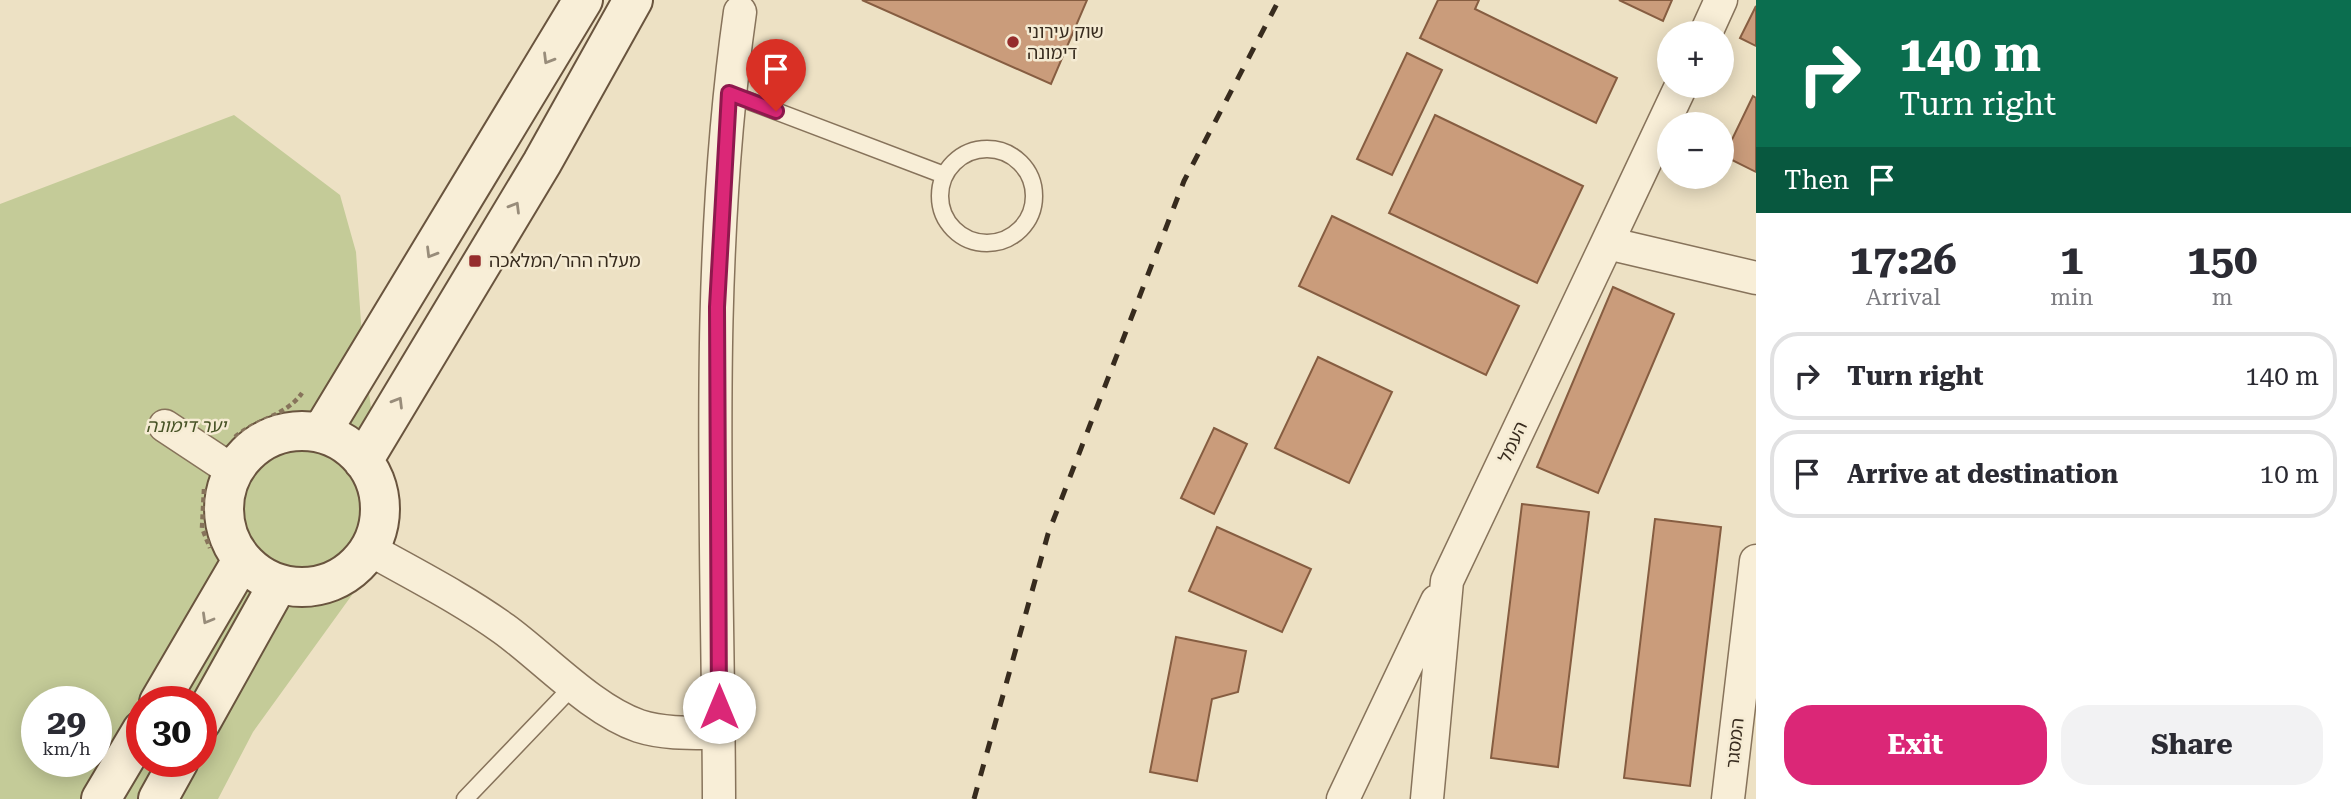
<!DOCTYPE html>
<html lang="en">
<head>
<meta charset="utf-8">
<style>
	body { margin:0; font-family:"Roboto Serif","Noto Sans Hebrew",serif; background:#f2f2f3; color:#2b2b33; height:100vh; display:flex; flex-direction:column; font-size:26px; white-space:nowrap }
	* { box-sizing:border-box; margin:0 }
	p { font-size:23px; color:#7c7c81 }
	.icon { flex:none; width:38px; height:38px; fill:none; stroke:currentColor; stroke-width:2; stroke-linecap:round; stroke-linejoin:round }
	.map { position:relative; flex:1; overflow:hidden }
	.details { display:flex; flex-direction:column; background:#fff; width:595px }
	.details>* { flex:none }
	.banner { background:#0b6e4f; color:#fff; overflow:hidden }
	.buttons { position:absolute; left:1657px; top:21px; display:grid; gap:14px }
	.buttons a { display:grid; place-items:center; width:77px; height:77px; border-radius:50%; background:#fff; box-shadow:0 4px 18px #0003; font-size:35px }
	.speed { position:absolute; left:21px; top:686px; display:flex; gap:14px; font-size:35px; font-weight:700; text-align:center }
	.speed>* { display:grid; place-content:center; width:91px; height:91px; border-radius:50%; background:#fff; box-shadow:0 4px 18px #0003; line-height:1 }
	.speed small { font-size:18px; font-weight:400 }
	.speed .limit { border:10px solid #d22; background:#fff; color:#111 }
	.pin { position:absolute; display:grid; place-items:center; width:60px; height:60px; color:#fff; margin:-72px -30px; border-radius:50% 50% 50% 0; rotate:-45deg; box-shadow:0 0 7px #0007 }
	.pin .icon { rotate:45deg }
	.me { position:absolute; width:77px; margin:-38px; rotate:0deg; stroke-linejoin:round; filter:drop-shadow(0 0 5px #0008) }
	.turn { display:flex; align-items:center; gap:24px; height:147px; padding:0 28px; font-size:32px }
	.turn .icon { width:91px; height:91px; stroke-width:2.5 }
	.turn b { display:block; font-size:49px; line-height:60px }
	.then { display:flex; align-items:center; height:66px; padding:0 28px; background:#0003; gap:14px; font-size:26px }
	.eta { display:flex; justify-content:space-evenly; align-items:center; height:119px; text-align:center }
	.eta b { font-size:42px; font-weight:700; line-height:49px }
	.action { display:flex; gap:14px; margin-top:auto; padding:14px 28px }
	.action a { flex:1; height:80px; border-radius:28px; background:#db2777; color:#fff; font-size:28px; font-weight:700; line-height:80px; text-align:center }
	.action a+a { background:#f2f2f3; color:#2b2b33 }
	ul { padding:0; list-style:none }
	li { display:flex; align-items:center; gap:21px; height:88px; margin:0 14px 10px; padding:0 14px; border:4px solid #e1e1e2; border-radius:28px }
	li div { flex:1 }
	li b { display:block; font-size:26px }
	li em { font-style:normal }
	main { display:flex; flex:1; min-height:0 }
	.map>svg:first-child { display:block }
	.green { fill:#c4cb98; fill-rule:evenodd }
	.building { fill:#ca9c7b; stroke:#865d41; stroke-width:2 }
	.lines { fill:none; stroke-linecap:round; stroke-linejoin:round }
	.lane-casing { stroke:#87735b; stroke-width:19 }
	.street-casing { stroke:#87735b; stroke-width:35 }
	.secondary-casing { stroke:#69543e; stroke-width:42 }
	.path { stroke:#87735b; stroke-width:4.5; stroke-dasharray:5 3.5; stroke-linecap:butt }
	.lane { stroke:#f8eed7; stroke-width:16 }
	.street { stroke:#f8eed7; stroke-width:32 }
	.secondary { stroke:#f8eed7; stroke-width:38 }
	.rail { stroke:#372b1e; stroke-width:5; stroke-dasharray:12 12; stroke-linecap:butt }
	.oneway { stroke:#988c7a }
	.route-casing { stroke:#8e194d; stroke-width:18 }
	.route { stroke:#db2777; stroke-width:12 }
	.poi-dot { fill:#952c2c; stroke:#f5ebd3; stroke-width:2.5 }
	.labels { text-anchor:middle; stroke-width:5; stroke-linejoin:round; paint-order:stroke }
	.poi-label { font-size:18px; fill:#372b1e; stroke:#f5ebd3; text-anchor:start }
	.park-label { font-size:18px; font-style:italic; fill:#475326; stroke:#f5ebd3 }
	.street-label { font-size:18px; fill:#372b1e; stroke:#f5ebd3 }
</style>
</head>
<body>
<main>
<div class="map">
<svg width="1756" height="799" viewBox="0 0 1756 799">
	<rect width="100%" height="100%" fill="#ede1c4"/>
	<path class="green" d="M234,115L340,195L356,252L363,350L373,422L357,588L253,732L218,799H0V204ZM37,702H96V761H37ZM142,702H201V761H142Z"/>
	<path class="building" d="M862,0H1087L1051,84Z
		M1438,0H1479L1475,9L1617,78L1596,123L1420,38Z
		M1619,0H1672L1663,21Z
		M1756,6V46L1740,38Z
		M1407,53L1442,70L1392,175L1357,159Z
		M1753,96L1756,98V172L1724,156Z
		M1435,115L1583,186L1537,283L1389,213Z
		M1332,216L1519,306L1486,375L1299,286Z
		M1613,287L1674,314L1598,493L1537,467Z
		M1318,357L1392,392L1349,483L1275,448Z
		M1214,428L1247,444L1214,514L1181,498Z
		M1522,504L1589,512L1558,767L1491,758Z
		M1655,519L1721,527L1690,786L1624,778Z
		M1217,527L1311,569L1282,632L1189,591Z
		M1176,637L1246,651L1238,692L1212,699L1197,781L1150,772Z"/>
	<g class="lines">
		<g class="lane-casing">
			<path id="lane" d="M728,93L944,175
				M940 196a47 47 0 1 1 94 0a47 47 0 1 1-94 0Z
				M465,799L575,684"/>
		</g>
		<g class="street-casing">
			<path id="street" d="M1706,33L1721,0
				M1607,243L1681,86
				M165,426L233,471
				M369,549C415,575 461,598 504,629C544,658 592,710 639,726C664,734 692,733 719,733
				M719,799C718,537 703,272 740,12
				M1343,799L1437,601
				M1427,799L1447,581L1607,243L1756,278
				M1728,799L1756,561"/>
		</g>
		<g class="secondary-casing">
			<path id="secondary" d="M224 509a78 78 0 1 1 156 0a78 78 0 1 1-156 0Z
				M321,433L583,0
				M363,461L542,163L633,0
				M159,702L242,560
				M201,722L278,584
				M101,799L142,730
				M158,799L179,761"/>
		</g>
		<path class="path" d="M235,437C256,419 286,416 302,393
			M204,489L202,528L210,548"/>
		<use href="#lane" class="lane"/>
		<use href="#street" class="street"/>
		<use href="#secondary" class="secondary"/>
		<path class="rail" d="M974,799L1048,534L1184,181L1279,0"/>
	</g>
	<defs><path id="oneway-chevron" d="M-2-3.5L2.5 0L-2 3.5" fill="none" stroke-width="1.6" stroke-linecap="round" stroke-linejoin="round" transform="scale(1.75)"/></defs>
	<g class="oneway">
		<use href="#oneway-chevron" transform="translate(548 59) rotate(121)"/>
		<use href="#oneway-chevron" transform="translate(515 207) rotate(-59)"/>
		<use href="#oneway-chevron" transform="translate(431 253) rotate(121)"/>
		<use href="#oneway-chevron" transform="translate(398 402) rotate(-59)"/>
		<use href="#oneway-chevron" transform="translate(207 619) rotate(120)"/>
	</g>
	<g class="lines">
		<g class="route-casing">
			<path id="route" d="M719,707L717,307L729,93L776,111"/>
		</g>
		<use href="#route" class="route"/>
	</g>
	<g class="poi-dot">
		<circle cx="1013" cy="42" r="7"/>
		<rect x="468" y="254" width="14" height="14" rx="3.5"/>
	</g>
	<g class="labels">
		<g class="poi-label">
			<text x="1027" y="38">שוק עירוני<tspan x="1027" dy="21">דימונה</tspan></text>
			<text x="489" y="267">מעלה ההר/המלאכה</text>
		</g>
		<g class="park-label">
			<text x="186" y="432">יער דימונה</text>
		</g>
		<g class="street-label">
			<text transform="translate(1513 442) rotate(-65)" y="6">העמל</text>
			<text transform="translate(1735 743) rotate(-84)" y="6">המסגר</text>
		</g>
	</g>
</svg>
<div class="buttons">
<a>+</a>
<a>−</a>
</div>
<div class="speed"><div>29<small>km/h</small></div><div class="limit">30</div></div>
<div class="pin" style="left:776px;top:111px;background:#d93025"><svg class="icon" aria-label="arrive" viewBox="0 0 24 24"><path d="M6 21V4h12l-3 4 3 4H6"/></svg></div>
<svg class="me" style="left:719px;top:707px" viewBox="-20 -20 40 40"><circle r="19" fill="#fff"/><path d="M0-13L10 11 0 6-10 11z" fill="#db2777"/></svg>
</div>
<section class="details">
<div class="banner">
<div class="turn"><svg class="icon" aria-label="right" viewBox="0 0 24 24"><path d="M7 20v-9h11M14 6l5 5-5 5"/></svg><div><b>140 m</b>Turn right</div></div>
<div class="then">Then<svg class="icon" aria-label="arrive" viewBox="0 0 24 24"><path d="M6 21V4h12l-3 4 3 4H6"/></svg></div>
</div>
<div class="eta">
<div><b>17:26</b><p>Arrival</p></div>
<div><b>1</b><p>min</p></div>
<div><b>150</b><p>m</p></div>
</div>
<ul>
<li><svg class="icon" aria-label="right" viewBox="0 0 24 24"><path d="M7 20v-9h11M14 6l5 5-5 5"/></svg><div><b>Turn right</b></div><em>140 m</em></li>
<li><svg class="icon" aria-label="arrive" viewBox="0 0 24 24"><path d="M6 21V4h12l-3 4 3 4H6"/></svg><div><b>Arrive at destination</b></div><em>10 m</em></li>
</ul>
<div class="action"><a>Exit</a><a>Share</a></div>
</section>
</main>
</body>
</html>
